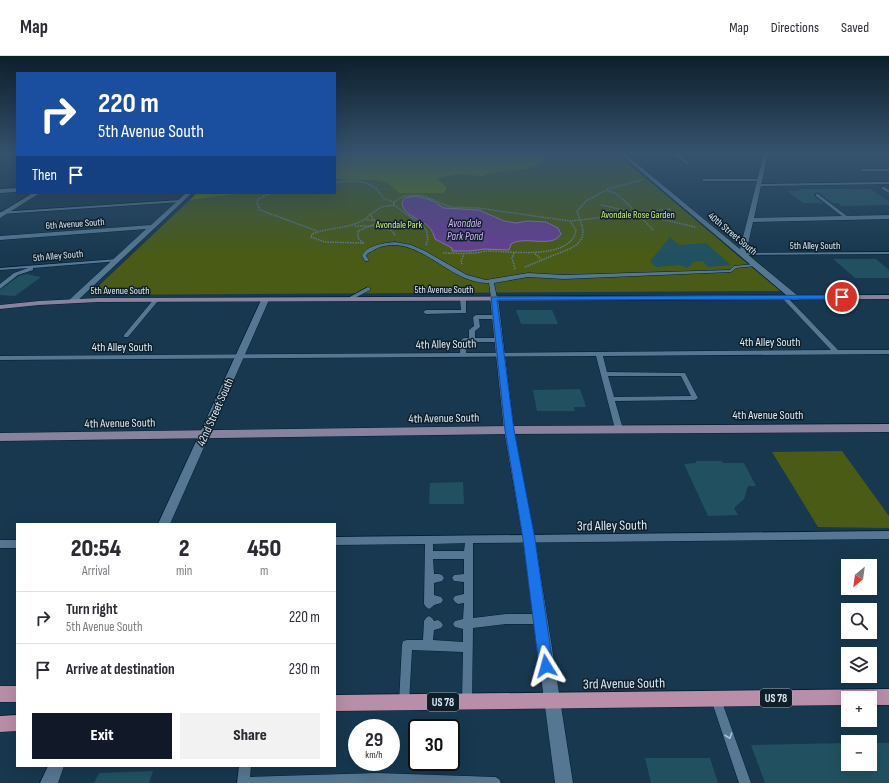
<!DOCTYPE html>
<html lang="en">
<head>
<meta charset="utf-8">
<style>
	body { margin:0; font-family:"Sofia Sans Condensed",sans-serif; background:#f2f2f3; color:#2b2b33; height:100vh; display:flex; flex-direction:column; font-size:15px; white-space:nowrap }
	* { box-sizing:border-box; margin:0 }
	p { font-size:13px; color:#7c7c81 }
	.icon { flex:none; width:22px; height:22px; fill:none; stroke:currentColor; stroke-width:2; stroke-linecap:round; stroke-linejoin:round }
	.map { position:relative; flex:1; overflow:hidden }
	.side { position:absolute; left:16px; top:467px; width:320px; height:244px; display:flex; flex-direction:column; background:#fff; border-radius:0px; box-shadow:0 4px 16px #0002 }
	.side>* { flex:none }
	.top-card { position:absolute; left:16px; top:16px; width:320px; height:122px; border-radius:0px; box-shadow:0 4px 16px #0002; background:#1a4fa0; color:#fff; overflow:hidden }
	.needle { width:26px; rotate:209deg }
	.buttons { position:absolute; left:841px; top:503px; display:grid; gap:8px }
	.buttons a { display:grid; place-items:center; width:36px; height:36px; border-radius:0px; background:#fff; box-shadow:0 4px 16px #0002; font-size:20px }
	.speed { position:absolute; left:348px; top:663px; display:flex; gap:8px; font-size:20px; font-weight:700; text-align:center }
	.speed>* { display:grid; place-content:center; width:52px; height:52px; border-radius:50%; background:#fff; box-shadow:0 4px 16px #0002; line-height:1 }
	.speed small { font-size:10px; font-weight:400 }
	.speed .limit { border:2px solid #111; border-radius:6px; background:#fff; color:#111 }
	.pin { position:absolute; display:grid; place-items:center; width:34px; height:34px; color:#fff; margin:-17px; border:2px solid #fff; border-radius:50%; box-shadow:0 1px 4px #0007 }
	.me { position:absolute; width:44px; margin:-22px; rotate:352deg; stroke-linejoin:round; filter:drop-shadow(0 0 3px #0008) }
	.turn { display:flex; align-items:center; gap:14px; height:84px; padding:0 16px; font-size:18px }
	.turn .icon { width:52px; height:52px; stroke-width:2.5 }
	.turn b { display:block; font-size:28px; line-height:34px }
	.then { display:flex; align-items:center; height:38px; padding:0 16px; background:#0003; gap:8px; font-size:15px }
	.eta { display:flex; justify-content:space-evenly; align-items:center; height:68px; text-align:center }
	.eta b { font-size:24px; font-weight:800; line-height:28px }
	.cta { display:flex; gap:8px; margin-top:auto; padding:8px 16px }
	.cta a { flex:1; height:46px; border-radius:0px; background:#111827; color:#fff; font-size:16px; font-weight:800; line-height:46px; text-align:center }
	.cta a+a { background:#f2f2f3; color:#2b2b33 }
	ul { padding:0; list-style:none }
	li { display:flex; align-items:center; gap:12px; height:52px; padding:0 16px; border-top:1px solid #e1e1e2 }
	li div { flex:1 }
	li b { display:block; font-size:15px }
	li em { font-style:normal }
	header { display:flex; align-items:center; gap:24px; box-sizing:border-box; height:56px; padding:0 20px; background:#fff; border-bottom:1px solid #e1e1e2 }
	header strong { font-size:19px }
	nav { display:flex; gap:22px; margin-inline-start:auto; font-size:14px }
	.map>svg:first-child { display:block }
	.green { fill:#495b14 }
	.forest { fill:#617a03 }
	.water { fill:#654091; stroke:#8874b1 }
	.building { fill:#215160 }
	.lines { fill:none; stroke-linecap:round; stroke-linejoin:round }
	.lane-casing { stroke:#001e34; stroke-width:1 }
	.street-casing { stroke:#001e34; stroke-width:1 }
	.secondary-casing { stroke:#001e34; stroke-width:1 }
	.primary-casing { stroke:#001e34; stroke-width:1 }
	.path { stroke:#607c90; stroke-width:1.5; stroke-dasharray:1.5 1; stroke-linecap:butt }
	.lane { fill:#557792; fill-rule:evenodd }
	.street { fill:#557792; fill-rule:evenodd }
	.secondary { fill:#87829d; fill-rule:evenodd }
	.primary { fill:#b98ea8; fill-rule:evenodd }
	.oneway { stroke:#abc4d7 }
	.route { fill:#1a73e8; stroke:#114b97 }
	.labels { text-anchor:middle; stroke-width:3; stroke-linejoin:round; paint-order:stroke }
	.far-park-label { font-size:10px; fill:#d0f473; stroke:#101e28 }
	.far-street-label { font-size:10px; fill:#daedfc; stroke:#101e28 }
	.far-water-label { font-size:11px; font-style:italic; fill:#d3b8fb; stroke:#101e28 }
	.shield { fill:#101e28; stroke:#9dafbc; stroke-width:1 }
	.shield-label { font-size:11px; font-weight:bold; fill:#daedfc }
	.street-label { font-size:12px; fill:#daedfc; stroke:#101e28 }
	.near-street-label { font-size:14px; fill:#daedfc; stroke:#101e28 }
</style>
</head>
<body>
<header>
<strong>Map</strong>
<nav><a>Map</a><a>Directions</a><a>Saved</a></nav>
</header>
<div class="map">
<svg width="889" height="727" viewBox="0 0 889 727">
	<rect width="100%" height="100%" fill="#17384f"/>
	<path class="green" d="M335,97H616L780,235L89,239L197,137H335Z
		M842,395L889,460V472L818,471L772,396Z"/>
	<path class="forest" d="M335,97H550L538,109L530,113L491,117L482,120L460,118L437,122L447,132L443,137H400L386,126L374,124L335,123Z
		M197,137H243L190,144Z"/>
	<path class="water" d="M416,140L431,144L444,152L479,154L504,165L516,167L528,165L546,166L558,172L561,178C552,193 525,179 511,188L509,194L484,193L471,195H452V192L435,183C434,179 432,174 429,171C422,163 402,160 402,146L405,142Z"/>
	<path class="building" d="M798,133H870L889,145V149L842,150L838,147H832L818,136L815,137L814,140L823,147H803L787,135H800Z
		M670,181L679,189L706,187L731,209L708,211L703,205L693,206L688,212L680,209L656,211L650,205Z
		M833,203H876L889,214V222H855Z
		M26,218L41,221L15,240L0,239V234L19,220Z
		M516,254H552L558,268H521Z
		M580,333L586,351H574L575,355H537L533,334Z
		M696,405H722L723,407H744L756,430H748L744,443L734,452L738,459L708,460L684,408L696,407Z
		M463,426L464,448H429L430,427Z
		M848,687V708H870V687H889V727H765L751,689Z
		M645,702H710L718,727H651Z
		M153,715L149,727H94L99,717Z"/>
	<g class="lines">
		<g class="lane-casing">
			<path id="lane" d="M672,97H676L689,107L686,108Z
				M862,113H889V115H861Z
				M704,123H760L762,124L760,125H703V123Z
				M889,126V128L758,130L756,129L758,128Z
				M882,131H884L889,134V137L882,133Z
				M816,138H818L848,161V163H846L816,140Z
				M180,144L182,145L181,146L0,158V156Z
				M395,186L411,189L425,195L467,219L486,224L528,217L564,219L730,214L734,210L755,208L757,209L755,210L736,212L731,216L564,223L528,221L494,227L497,242L494,244L491,242L489,227C450,228 423,182 384,190C378,191 372,195 367,198L366,200L369,204L367,205H365L362,200C366,189 385,187 395,186Z
				M889,196V198L742,199L740,198L742,197Z
				M117,203H119V205L33,212V214L18,219L0,233V228L14,217L28,212L0,214V212Z
				M368,231L370,232V234L351,244L349,245L346,243Z
				M785,240L787,241L838,294H889V298L603,300L607,316L685,317L698,342L695,344L615,345L623,373L619,376L615,373L596,300L0,304V300L460,297L461,284L464,282H469V274L474,270L473,261L476,259H496L499,261L496,263H479L480,271L475,275V282H498L501,284L498,286H467L466,297L831,294L783,243L782,242ZM608,320H681L691,340L614,341Z
				M463,241L466,243V257L426,258L423,256L426,254H461L460,243Z
				M156,242L159,244L158,245L128,281H124V279L154,243Z
				M889,475V483L473,487V562L506,558H540L543,560L545,563L543,566L540,568H506L473,572L472,646L471,650L467,651L463,650L462,646L463,596L412,594L409,647L408,651L404,652L400,651L399,647L402,589L403,585L407,584H423L424,565L426,562L429,560L432,562L434,565L438,564L441,566L443,569L441,572L434,574L433,584L463,586V573L455,571L453,568L455,565L463,563L464,547L458,548L455,546L453,543L455,540L464,538V526L454,525L452,522L454,519L464,518V503H433L434,518H439L442,519L444,522L442,525L434,527V539L441,541L443,544L441,547L434,549L432,551L429,553L426,551L424,548L425,488L335,489V481ZM465,487L464,495H433V488Z
				M0,484H17V492H0Z
				M716,638L720,639L721,643L751,727H739L711,643L712,639Z
				M239,710H251L250,721L377,717L495,721L499,723L501,727H237Z"/>
		</g>
		<g class="street-casing">
			<path id="street" d="M619,97H624L740,193L764,97H768L754,162L889,159V163L753,166L746,197L798,240V244H792Z
				M17,132V136L0,137V133Z
				M33,137H40L0,162V157Z
				M186,137H192L75,247H72L68,245L146,173L0,184V180L151,169Z
				M491,240H497L498,242L514,374L535,483L573,727H555L523,483L504,374L490,242Z
				M262,242H268L269,244L170,468H158Z
				M48,710H64L58,727H40Z"/>
		</g>
		<g class="secondary-casing">
			<path id="secondary" d="M889,239V243L98,246L39,249L0,253V249L39,245L98,242Z
				M889,368V376L509,378L0,385V377L509,370Z"/>
		</g>
		<g class="primary-casing">
			<path id="primary" d="M0,630H17V646H0Z
				M889,633V649H870V642H848V649L335,655V639Z
				M17,659V675L0,676V660Z"/>
		</g>
		<path class="path" d="M335,127C348,124 364,123 375,132C385,140 377,141 394,146
			M607,133L642,124
			M271,137L258,143L257,147L260,154L317,175
			M394,149L381,151L371,158L373,164L390,172L395,179
			M601,149L629,155
			M644,156L671,153
			M630,158L580,164L577,155L586,145L606,134L617,138L634,154
			M645,159L695,171
			M640,160L653,174
			M366,164H378
			M355,170H371L391,174
			M363,187L358,182V175L377,167
			M364,187L325,186L311,181L312,178C332,170 355,174 371,158
			M426,189L428,183L426,173L394,149V146L404,140L417,139L425,140L450,151L478,152L570,165L576,174C571,205 510,195 488,195C483,195 478,197 473,197C463,198 452,197 442,197
			M533,196L541,203
			M514,197L512,202L515,212L514,214
			M462,208L461,206L464,197
			M525,211C535,207 544,203 554,199C572,192 590,188 580,164L570,165"/>
		<use href="#lane" class="lane"/>
		<use href="#street" class="street"/>
		<use href="#secondary" class="secondary"/>
		<use href="#primary" class="primary"/>
	</g>
	<defs><path id="oneway-chevron" d="M-2-3.5L2.5 0L-2 3.5" fill="none" stroke-width="1.6" stroke-linecap="round" stroke-linejoin="round"/></defs>
	<use class="oneway" href="#oneway-chevron" transform="translate(729 680) rotate(71)"/>
	<linearGradient id="sky" x2="0" y2="1"><stop stop-color="#0d1f2b"/><stop offset="0.49" stop-color="#36536e"/><stop offset="1" stop-color="#36536e" stop-opacity="0"/></linearGradient>
	<rect width="889" height="199" fill="url(#sky)"/>
	<path class="route" d="M842,239L845,240V243L497,244L514,374L535,483L553,610L551,614L546,616L541,614L539,610L523,483L505,374L491,241Z"/>
	<g class="labels">
		<g class="far-park-label">
			<text x="638" y="162">Avondale Rose Garden</text>
			<text x="399" y="172">Avondale Park</text>
		</g>
		<g class="far-street-label">
			<text transform="translate(75 167) rotate(-4)" y="4">6th Avenue South</text>
			<text transform="translate(733 177) rotate(40)" y="4">40th Street South</text>
			<text x="815" y="193">5th Alley South</text>
			<text transform="translate(58 199) rotate(-5)" y="4">5th Alley South</text>
			<text x="444" y="237">5th Avenue South</text>
			<text x="120" y="238">5th Avenue South</text>
		</g>
		<g class="far-water-label">
			<text x="465" y="171">Avondale<tspan x="465" dy="13">Park Pond</tspan></text>
		</g>
		<g class="shield">
			<rect x="760" y="633" width="32" height="18" rx="3"/>
			<rect x="427" y="637" width="32" height="18" rx="3"/>
		</g>
		<g class="shield-label">
			<text x="776" y="646">US 78</text>
			<text x="443" y="650">US 78</text>
		</g>
		<g class="street-label">
			<text x="770" y="290">4th Alley South</text>
			<text transform="translate(446 288) rotate(-1)" y="4">4th Alley South</text>
			<text x="122" y="295">4th Alley South</text>
			<text transform="translate(215 356) rotate(-66)" y="4">42nd Street South</text>
			<text x="768" y="363">4th Avenue South</text>
			<text transform="translate(444 362) rotate(-1)" y="4">4th Avenue South</text>
			<text transform="translate(120 367) rotate(-1)" y="4">4th Avenue South</text>
		</g>
		<g class="near-street-label">
			<text transform="translate(612 469) rotate(-1)" y="5">3rd Alley South</text>
			<text transform="translate(624 627) rotate(-1)" y="5">3rd Avenue South</text>
		</g>
	</g>
</svg>
<div class="buttons">
<a><svg class="needle" viewBox="-14 -14 28 28"><path d="M0-13l5 13h-10z" fill="#e53935"/><path d="M0 13l5-13h-10z" fill="#7c7c81"/></svg></a>
<a><svg class="icon" aria-label="search" viewBox="0 0 24 24"><circle cx="10" cy="10" r="6"/><path d="M15 15l6 6"/></svg></a>
<a><svg class="icon" aria-label="layers" viewBox="0 0 24 24"><path d="M12 4l9 5-9 5-9-5zM3 14l9 5 9-5"/></svg></a>
<a>+</a>
<a>−</a>
</div>
<div class="speed"><div>29<small>km/h</small></div><div class="limit">30</div></div>
<div class="pin" style="left:842px;top:241px;background:#d93025"><svg class="icon" aria-label="arrive" viewBox="0 0 24 24"><path d="M6 21V4h12l-3 4 3 4H6"/></svg></div>
<svg class="me" style="left:546px;top:610px" viewBox="-20 -20 40 40"><path d="M0-17L14 15 0 8-14 15z" fill="#1a73e8" stroke="#fff" stroke-width="4"/></svg>
<div class="top-card">
<div class="turn"><svg class="icon" aria-label="right" viewBox="0 0 24 24"><path d="M7 20v-9h11M14 6l5 5-5 5"/></svg><div><b>220 m</b>5th Avenue South</div></div>
<div class="then">Then<svg class="icon" aria-label="arrive" viewBox="0 0 24 24"><path d="M6 21V4h12l-3 4 3 4H6"/></svg></div>
</div>
<section class="side">
<div class="eta">
<div><b>20:54</b><p>Arrival</p></div>
<div><b>2</b><p>min</p></div>
<div><b>450</b><p>m</p></div>
</div>
<ul>
<li><svg class="icon" aria-label="right" viewBox="0 0 24 24"><path d="M7 20v-9h11M14 6l5 5-5 5"/></svg><div><b>Turn right</b><p>5th Avenue South</p></div><em>220 m</em></li>
<li><svg class="icon" aria-label="arrive" viewBox="0 0 24 24"><path d="M6 21V4h12l-3 4 3 4H6"/></svg><div><b>Arrive at destination</b></div><em>230 m</em></li>
</ul>
<div class="cta"><a>Exit</a><a>Share</a></div>
</section>
</div>
</body>
</html>
